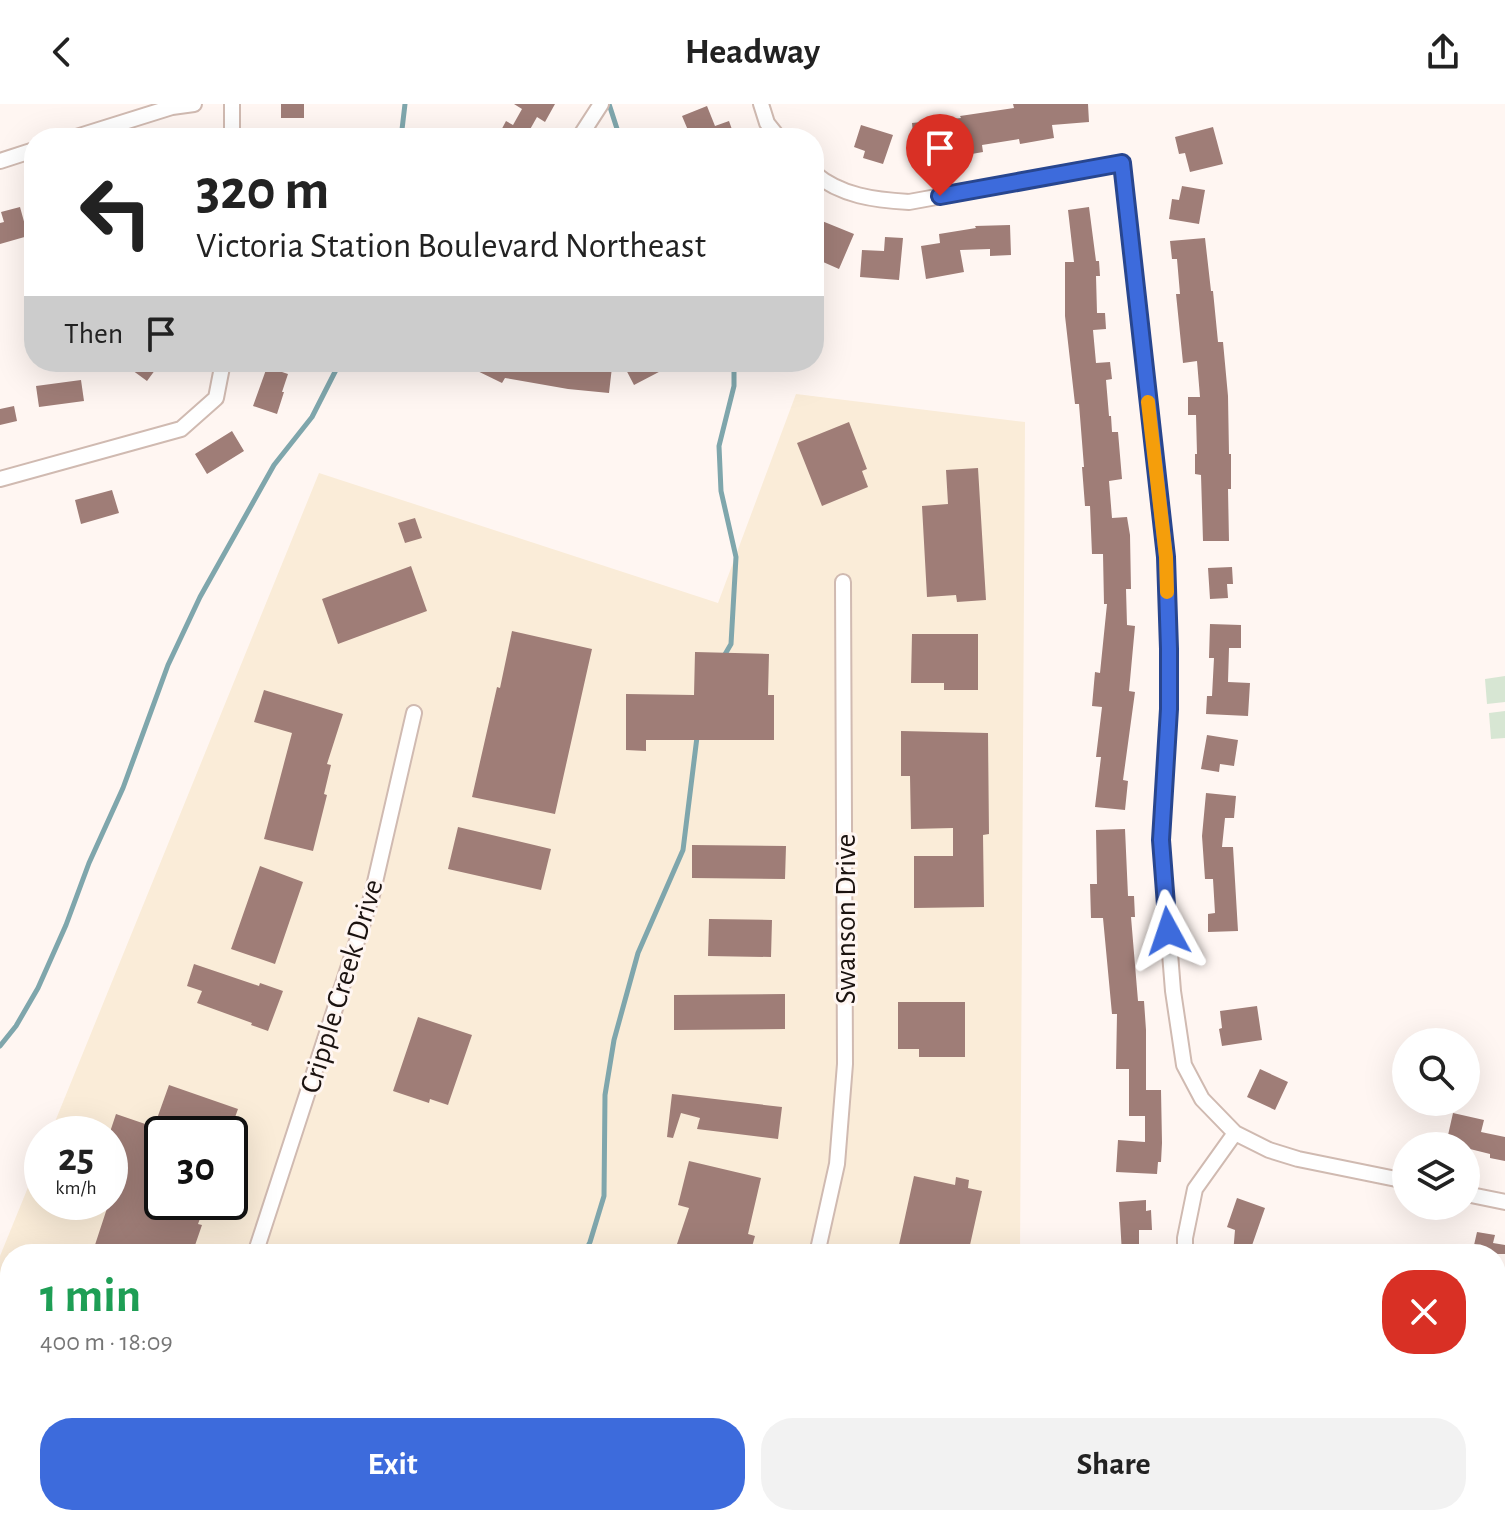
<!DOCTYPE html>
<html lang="en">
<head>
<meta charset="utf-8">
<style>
	body { margin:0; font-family:"Alegreya Sans",sans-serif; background:#f2f2f2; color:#222; height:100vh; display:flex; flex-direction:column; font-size:30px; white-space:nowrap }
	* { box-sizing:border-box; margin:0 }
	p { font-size:26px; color:#767676 }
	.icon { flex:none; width:44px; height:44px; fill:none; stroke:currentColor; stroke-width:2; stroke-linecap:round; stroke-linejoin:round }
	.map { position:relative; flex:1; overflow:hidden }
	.panel { position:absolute; left:0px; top:1140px; width:1506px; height:282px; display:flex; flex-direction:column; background:#fff; border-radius:32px 32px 0 0; box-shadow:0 8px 32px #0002 }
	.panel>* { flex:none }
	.top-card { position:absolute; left:24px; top:24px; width:800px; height:244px; border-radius:32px; box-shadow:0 8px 32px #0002; background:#fff; color:#222; overflow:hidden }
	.buttons { position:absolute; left:1392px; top:924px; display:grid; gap:16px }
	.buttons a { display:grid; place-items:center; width:88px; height:88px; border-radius:50%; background:#fff; box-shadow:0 8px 32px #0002; font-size:40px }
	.speed { position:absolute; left:24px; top:1012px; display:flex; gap:16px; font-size:40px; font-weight:700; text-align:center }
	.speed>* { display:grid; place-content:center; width:104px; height:104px; border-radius:50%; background:#fff; box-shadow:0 8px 32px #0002; line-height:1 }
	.speed small { font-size:20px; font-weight:400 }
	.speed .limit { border:4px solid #111; border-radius:12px; background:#fff; color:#111 }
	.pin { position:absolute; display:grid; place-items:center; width:68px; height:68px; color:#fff; margin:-82px -34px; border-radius:50% 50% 50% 0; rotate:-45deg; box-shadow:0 0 8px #0007 }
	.pin .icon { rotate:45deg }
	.me { position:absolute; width:88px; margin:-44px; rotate:355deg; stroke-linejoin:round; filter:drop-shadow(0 0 6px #0008) }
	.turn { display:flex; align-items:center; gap:28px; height:168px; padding:0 40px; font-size:36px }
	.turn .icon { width:104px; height:104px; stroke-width:2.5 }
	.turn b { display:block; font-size:56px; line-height:68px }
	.then { display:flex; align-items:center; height:76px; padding:0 40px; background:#0003; gap:16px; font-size:30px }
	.round { display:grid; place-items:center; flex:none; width:84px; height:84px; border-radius:32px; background:#f2f2f2 }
	.overview { display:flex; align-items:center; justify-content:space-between; height:136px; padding:0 40px }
	h1 { font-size:48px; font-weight:600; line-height:60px; color:#1e9e55 }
	.primary-button { display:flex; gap:16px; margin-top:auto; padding:16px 40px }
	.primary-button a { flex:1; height:92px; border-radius:32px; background:#3d6bdc; color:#fff; font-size:32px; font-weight:600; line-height:92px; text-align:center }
	.primary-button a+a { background:#f2f2f2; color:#222 }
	header { display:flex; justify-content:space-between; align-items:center; height:104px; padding:0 40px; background:#fff; font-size:36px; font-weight:600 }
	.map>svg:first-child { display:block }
	.industrial { fill:#faecd8; fill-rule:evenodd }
	.green { fill:#d7e6d3 }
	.forest { fill:#b7ccb2 }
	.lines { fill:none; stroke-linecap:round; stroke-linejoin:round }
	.stream { stroke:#7fa6ac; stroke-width:5 }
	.building { fill:#9f7d77 }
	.street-casing { stroke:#d0bab1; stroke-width:18 }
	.street { stroke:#fff; stroke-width:14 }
	.route-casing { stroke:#28468f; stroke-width:20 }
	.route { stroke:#3d6bdc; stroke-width:14 }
	.slow { stroke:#f59e0b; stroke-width:14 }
	.labels { text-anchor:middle; stroke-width:6; stroke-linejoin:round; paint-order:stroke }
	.street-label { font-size:30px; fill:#1b1310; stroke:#fff6f2 }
</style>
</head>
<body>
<header><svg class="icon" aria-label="back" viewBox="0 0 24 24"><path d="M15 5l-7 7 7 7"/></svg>Headway<svg class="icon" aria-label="share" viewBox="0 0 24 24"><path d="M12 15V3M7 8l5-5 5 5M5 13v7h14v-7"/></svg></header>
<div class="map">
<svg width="1505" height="1421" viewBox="0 0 1505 1421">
	<rect width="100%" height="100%" fill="#fff6f2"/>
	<path class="industrial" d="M796,290L1025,318L1020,1150H10V1412H968L966,1421H0V1152L42,1049V1098H110V1030H50L319,369L718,499ZM162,1030H230V1098H162Z"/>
	<path class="green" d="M1505,572V598L1487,600L1485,575Z
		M1505,607V634L1491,635L1489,609Z"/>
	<path class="forest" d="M968,1412H1038L1039,1421H966Z"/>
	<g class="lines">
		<path class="stream" d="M609,0L620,34
			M401,34L405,0
			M724,552L731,540L736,453L721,387L719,342L734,282V258
			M0,942L16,922L38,884L66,821L89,759L123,684L168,561L200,493L274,361L312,313L340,258
			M584,1150L590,1138L604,1092L605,991L614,936L638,849L683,746L697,633
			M516,1421L517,1412"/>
	</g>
	<path class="building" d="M281,0H304V14H281Z
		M514,0H555L545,18L537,13L528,29L536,34H497L506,17L513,21L522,5Z
		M1013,0H1088L1089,18L1052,21L1054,34L1020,40L1019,35L982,41L983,48L966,51L965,40L932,44L934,58L916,60L912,19L961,14L960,12L1014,4Z
		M707,2L715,22L729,17L735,34H686L690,31L682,12Z
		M861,21L893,31L883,60L863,54L865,47L854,43Z
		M1213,23L1223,60L1190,68L1185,49L1179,50L1175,33Z
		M1182,82L1205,86L1199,120L1169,115L1172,95L1179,96Z
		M20,103L28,132L0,140V119L4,118L1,108Z
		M1089,103L1096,157H1099L1100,172H1096L1097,209H1105L1106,225L1093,226L1096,259L1110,258L1112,275L1106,276L1109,312H1111L1112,328H1118L1122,375L1109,377L1112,414L1127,413L1130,431L1131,485H1126L1127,521L1135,522L1129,587L1135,588L1123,676L1128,677L1125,706L1095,703L1101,653H1096L1102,603L1092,602L1095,568L1100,569L1107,500H1104L1103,450H1092L1090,402H1085L1082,363H1084L1079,300H1075L1065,212V158H1074L1068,106Z
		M822,117L854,130L839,165L814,154V136Z
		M1010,121L1011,151L990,152V145L960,146L964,168L926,175L921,142L940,139L939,130L976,124L975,122Z
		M885,133L903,134L899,176L860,173L862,146L884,147Z
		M1205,134L1211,187H1213L1218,238H1223L1228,292L1229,350H1231V385H1228L1229,437H1203L1201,371L1195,370V350H1197L1196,311H1188V293H1200L1197,257L1183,259L1176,190H1180L1177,155H1172L1170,137Z
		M121,258H161L147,277Z
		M459,258H591L590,260L612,263L609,289L568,285L505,274L502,279Z
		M622,258H678L634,281Z
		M267,263L288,270L282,288H284L277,310L253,302Z
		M81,276L84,297L39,303L36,282Z
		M14,302L17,317L0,321V305Z
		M849,318L867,365L862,367L868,383L822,402L797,339Z
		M232,327L244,347L207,370L195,350Z
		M978,364L986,496L957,498L956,491L927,493L922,402L948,400L946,366Z
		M112,386L119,409L81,420L75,396Z
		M415,414L422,434L405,439L398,419Z
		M411,462L427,507L338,540L322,495Z
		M1232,463L1233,480H1227L1228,494L1210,495L1208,464Z
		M1210,520L1241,521V544H1229L1228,578L1250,579L1248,612L1206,610L1207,592H1212L1214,554H1209Z
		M512,527L592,545L555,710L472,693L497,583L500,584Z
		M912,530H978V586H944V579H911Z
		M695,548L769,550L768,591H774V636H646V647L626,646V590L694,591Z
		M264,586L343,610L327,660L331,661L324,690L327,691L313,747L264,735L292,629L254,618Z
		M901,627L988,629L989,730L983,731L984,803L914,804V752H953V724L911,725L910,672H901Z
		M1207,631L1238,636L1234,662L1220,660L1219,668L1201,665Z
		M1206,689L1236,692L1234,714H1225L1222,743H1233L1238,827L1208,828V810L1215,809L1213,775H1205L1202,732Z
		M458,723L551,745L541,786L448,765Z
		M1125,725L1128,792H1134L1135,813H1131L1138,897H1144L1146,926V986H1161L1162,1039L1161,1058H1158L1157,1070L1116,1068L1118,1036L1145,1038V1012H1129V965H1116L1117,910H1112L1103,814H1091L1090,780H1097L1096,726Z
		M692,741L786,742L785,775L692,774Z
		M260,762L303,778L275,860L231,845Z
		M709,815L772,816L771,853L708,852Z
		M194,860L259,882L260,879L283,887L268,927L251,921L252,919L197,899L202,887L187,882Z
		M785,890V925L674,926V891Z
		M898,898H965V953H919V945H898Z
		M1257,902L1262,936L1222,942L1219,925L1222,924L1220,907Z
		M418,913L472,931L448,1001L430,995L429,999L393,987Z
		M1260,965L1288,978L1275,1006L1247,993Z
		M169,981L238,1005L229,1030H162V1098H206L198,1120L202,1121L192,1150H92L114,1083L110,1082V1028L116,1010L154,1023Z
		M672,990L782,1003L778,1035L697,1025L700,1014L681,1009L673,1034L667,1033Z
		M1453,1009L1484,1016L1481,1028L1505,1033V1057L1490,1054V1050L1466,1044V1042L1446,1040Z
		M689,1057L761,1074L748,1130L755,1132L750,1150H688L675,1146L689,1104L678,1101Z
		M914,1072L955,1081L956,1073L969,1076L968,1084L982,1087L968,1150H897Z
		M1237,1094L1265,1104L1249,1150H1233L1235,1126L1227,1123Z
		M1146,1096V1107L1151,1106L1152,1126H1139V1150H1122L1119,1098Z
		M1477,1128L1495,1131L1493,1139L1505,1141V1150H1472Z"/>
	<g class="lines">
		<g class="street-casing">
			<path id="street" d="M761,0L767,19L779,34
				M73,34L172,3L194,0
				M232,34V0
				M579,34L601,0
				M0,57L34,46
				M814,69C841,92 875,96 909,98L1122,59L1166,453L1169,545V605L1161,736L1173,887L1184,961L1202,995L1235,1029L1269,1046L1298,1055L1406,1077
				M0,375L181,325L216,294L223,258
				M1466,1090L1505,1098
				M255,1150L372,791L414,609
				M817,1150L837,1060L845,960L843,478
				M1185,1150V1134L1195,1085L1235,1029
				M1236,1412L1242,1420
				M167,1421L170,1412
				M717,1421L721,1412"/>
		</g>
		<use href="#street" class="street"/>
	</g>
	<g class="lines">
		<g class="route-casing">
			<path id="route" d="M940,92L1122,59L1166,453L1169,545V605L1161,736L1168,827"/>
		</g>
		<use href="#route" class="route"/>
		<path class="slow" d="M1148,298L1166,453L1167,488"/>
	</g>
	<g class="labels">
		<g class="street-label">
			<text transform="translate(845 815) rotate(-90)" y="10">Swanson Drive</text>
			<text transform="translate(341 882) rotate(-73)" y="10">Cripple Creek Drive</text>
		</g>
	</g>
</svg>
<div class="buttons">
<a><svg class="icon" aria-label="search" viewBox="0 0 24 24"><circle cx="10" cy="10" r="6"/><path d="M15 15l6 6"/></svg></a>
<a><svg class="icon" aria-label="layers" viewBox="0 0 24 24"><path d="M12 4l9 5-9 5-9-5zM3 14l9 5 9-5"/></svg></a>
</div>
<div class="speed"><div>25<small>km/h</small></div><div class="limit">30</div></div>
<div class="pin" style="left:940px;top:92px;background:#d93025"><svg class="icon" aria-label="arrive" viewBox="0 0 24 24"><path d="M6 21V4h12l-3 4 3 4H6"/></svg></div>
<svg class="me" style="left:1168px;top:827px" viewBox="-20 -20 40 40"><path d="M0-17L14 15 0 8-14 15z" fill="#3d6bdc" stroke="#fff" stroke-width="4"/></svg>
<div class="top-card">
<div class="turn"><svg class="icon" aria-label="left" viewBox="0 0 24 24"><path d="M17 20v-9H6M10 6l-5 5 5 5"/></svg><div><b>320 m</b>Victoria Station Boulevard Northeast</div></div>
<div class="then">Then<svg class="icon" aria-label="arrive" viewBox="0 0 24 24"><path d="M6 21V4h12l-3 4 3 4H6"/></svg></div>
</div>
<section class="panel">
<div class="overview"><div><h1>1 min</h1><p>400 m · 18:09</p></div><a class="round" style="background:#d93025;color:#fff"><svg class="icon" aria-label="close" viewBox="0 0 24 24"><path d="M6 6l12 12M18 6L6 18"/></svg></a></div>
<div class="primary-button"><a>Exit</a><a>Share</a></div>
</section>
</div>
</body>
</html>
